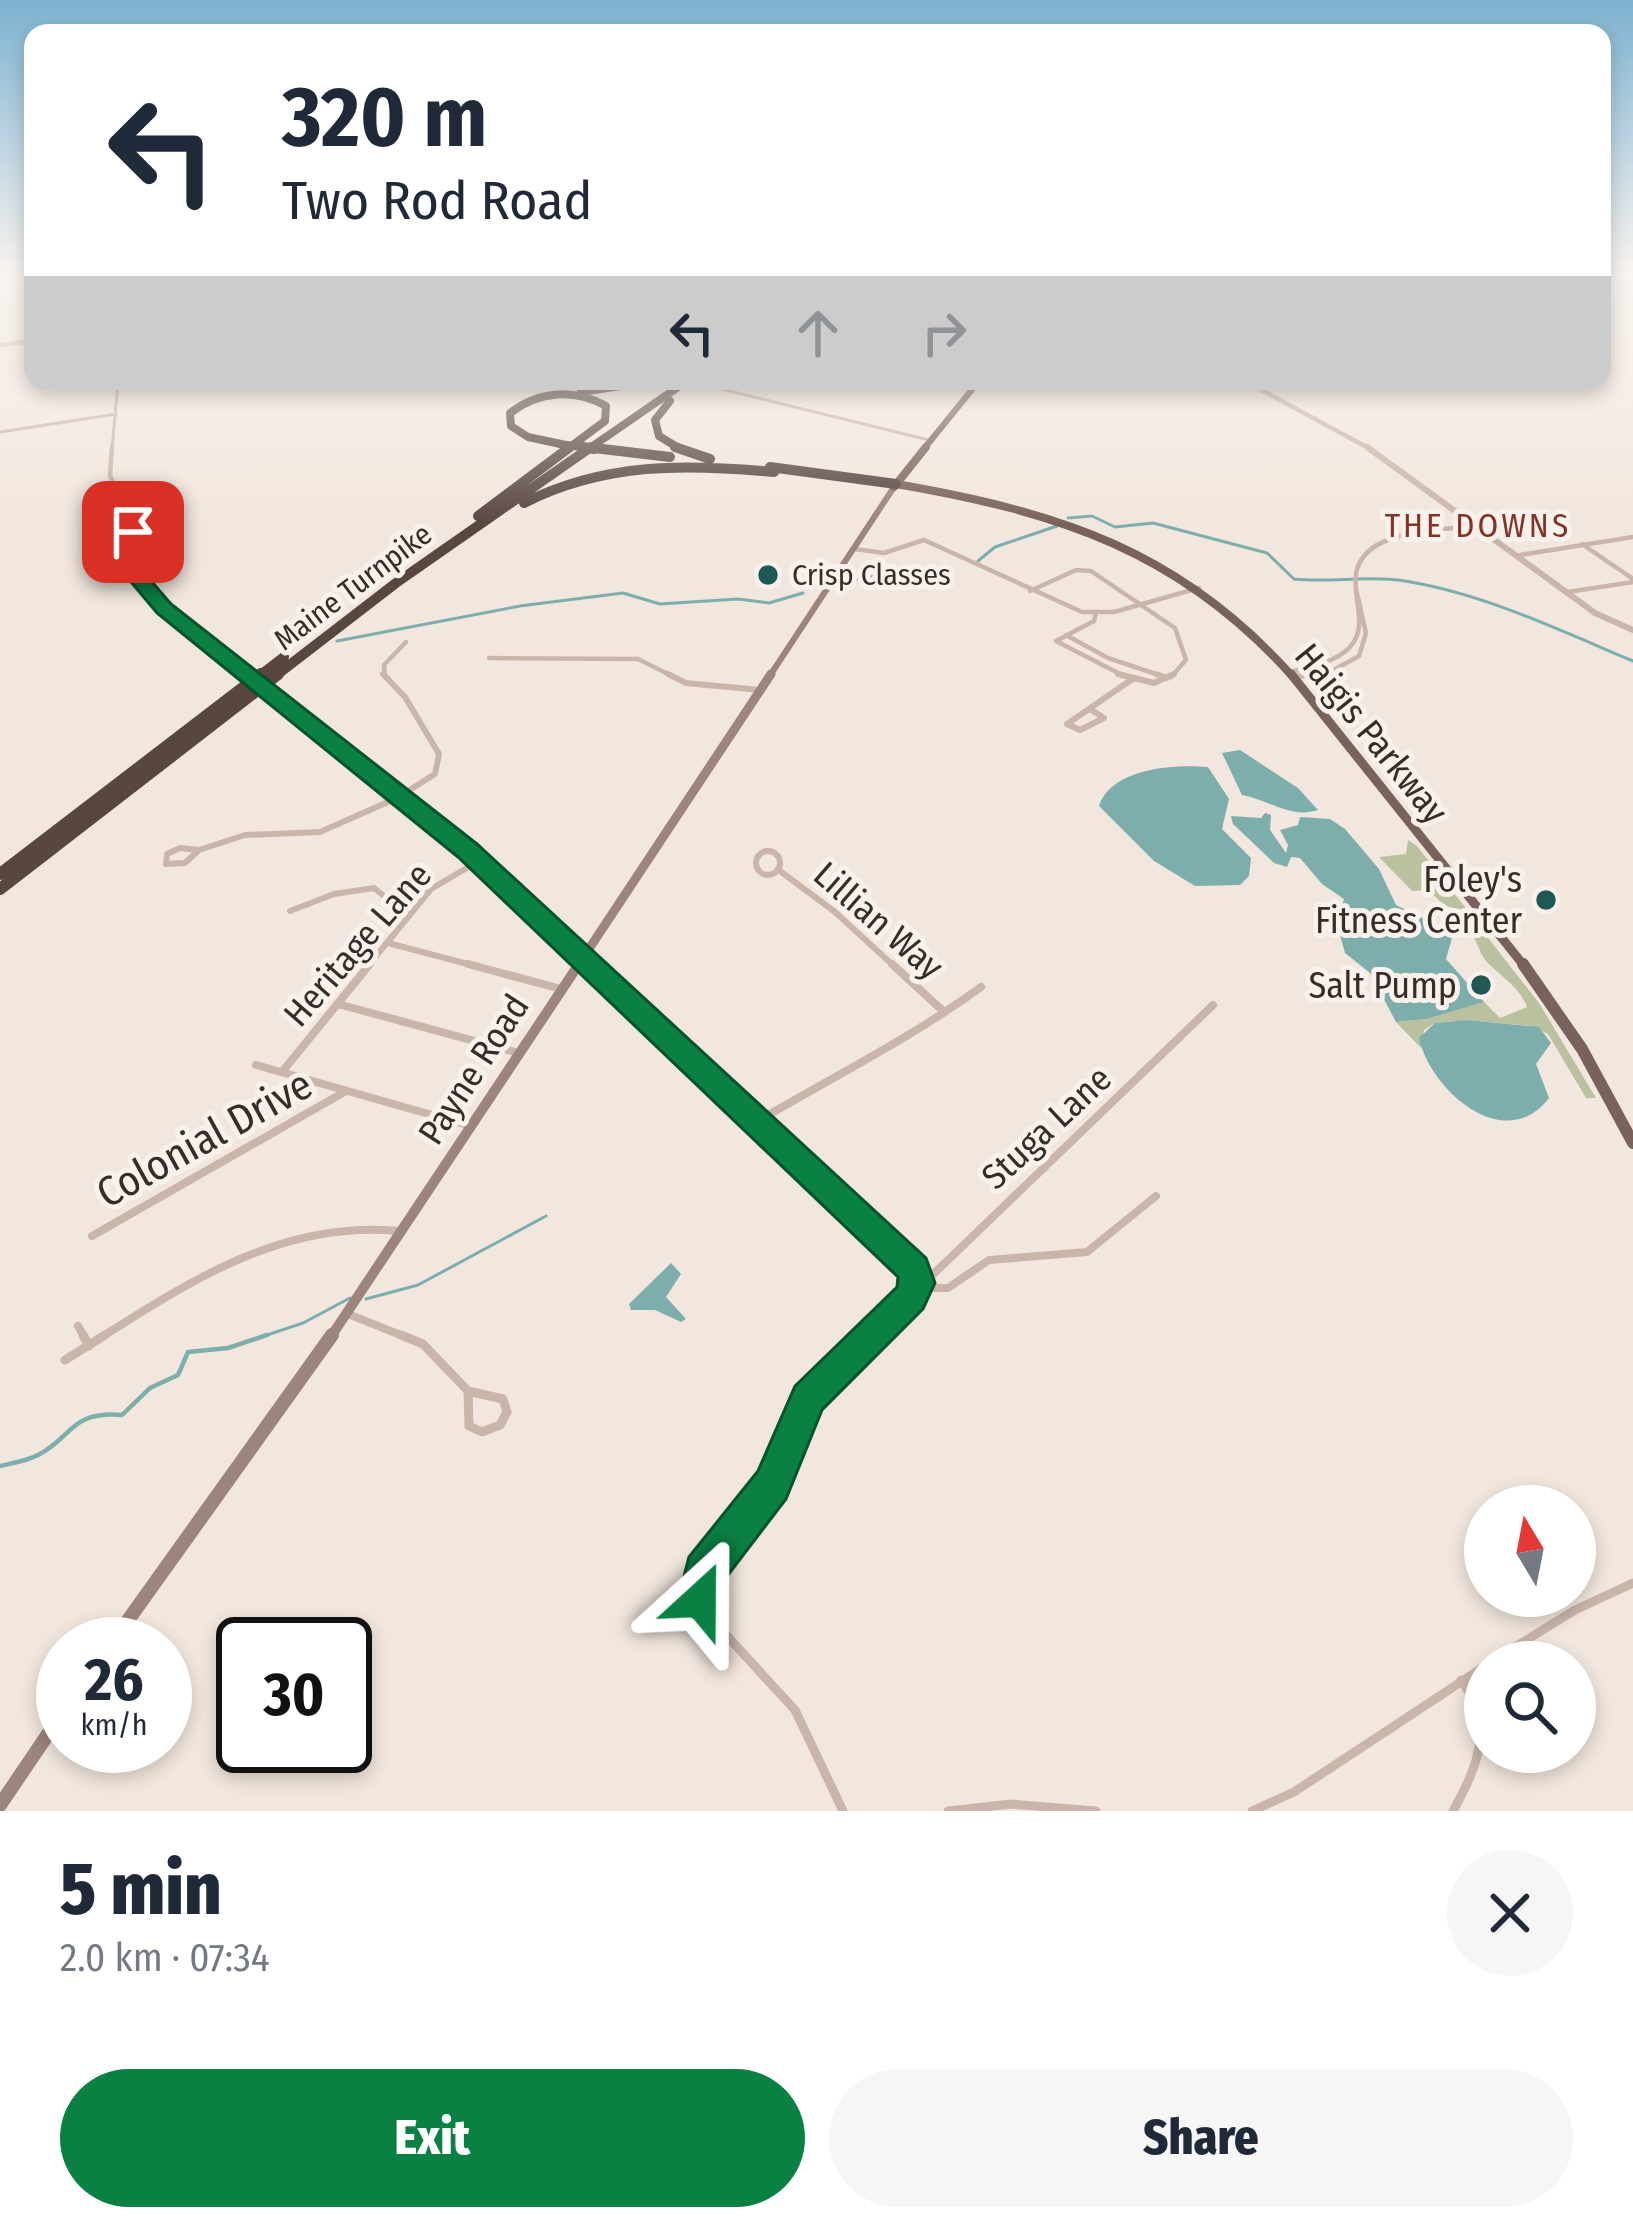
<!DOCTYPE html>
<html lang="en">
<head>
<meta charset="utf-8">
<style>
	body { margin:0; font-family:"Fira Sans Condensed",sans-serif; background:#f6f6f7; color:#1f2937; height:100vh; display:flex; flex-direction:column; font-size:45px; white-space:nowrap }
	* { box-sizing:border-box; margin:0 }
	p { font-size:39px; color:#747a83 }
	.icon { flex:none; width:66px; height:66px; fill:none; stroke:currentColor; stroke-width:2; stroke-linecap:round; stroke-linejoin:round }
	.map { position:relative; height:1811px; overflow:hidden }
	.panel { display:flex; flex-direction:column; background:#fff; flex:1 }
	.panel>* { flex:none }
	.banner { position:absolute; left:24px; top:24px; width:1587px; height:366px; border-radius:24px; box-shadow:0 6px 18px #0003; background:#fff; color:#1f2937; overflow:hidden }
	.needle { width:78px; rotate:350deg }
	.fabs { position:absolute; left:1464px; top:1485px; display:grid; gap:24px }
	.fabs a { display:grid; place-items:center; width:132px; height:132px; border-radius:50%; background:#fff; box-shadow:0 6px 18px #0003; font-size:60px }
	.speed { position:absolute; left:36px; top:1617px; display:flex; gap:24px; font-size:60px; font-weight:700; text-align:center }
	.speed>* { display:grid; place-content:center; width:156px; height:156px; border-radius:50%; background:#fff; box-shadow:0 6px 18px #0003; line-height:1 }
	.speed small { font-size:30px; font-weight:400 }
	.speed .limit { border:6px solid #111; border-radius:18px; background:#fff; color:#111 }
	.pin { position:absolute; display:grid; place-items:center; width:102px; height:102px; color:#fff; margin:-51px; border-radius:24px; box-shadow:0 6px 18px #0006 }
	.me { position:absolute; width:132px; margin:-66px; rotate:24deg; stroke-linejoin:round; filter:drop-shadow(0 0 9px #0008) }
	.turn { display:flex; align-items:center; gap:42px; height:252px; padding:0 60px; font-size:54px }
	.turn .icon { width:156px; height:156px; stroke-width:2.5 }
	.turn b { display:block; font-size:84px; line-height:102px }
	.lanes { display:flex; align-items:center; height:114px; padding:0 60px; background:#0003; justify-content:center; gap:60px; direction:ltr }
	.lanes .off { opacity:.35 }
	.round { display:grid; place-items:center; flex:none; width:126px; height:126px; border-radius:63px; background:#f6f6f7 }
	.overview { display:flex; align-items:center; justify-content:space-between; height:204px; padding:0 60px }
	h1 { font-size:72px; font-weight:800; line-height:90px }
	.action { display:flex; gap:24px; margin-top:auto; padding:24px 60px }
	.action a { flex:1; height:138px; border-radius:72px; background:#0b8043; color:#fff; font-size:48px; font-weight:800; line-height:138px; text-align:center }
	.action a+a { background:#f6f6f7; color:#1f2937 }
	.map>svg:first-child { display:block }
	.green { fill:#b9c19f }
	.water { fill:#7eaeab }
	.lines { fill:none; stroke-linecap:round; stroke-linejoin:round }
	.stream-far1 { stroke:#7eaeab; stroke-width:3 }
	.stream { stroke:#7eaeab; stroke-width:4.5 }
	.minor-far4 { stroke:#cab5aa; stroke-width:3 }
	.minor-far3 { stroke:#cab5aa; stroke-width:4.5 }
	.minor-far2 { stroke:#cab5aa; stroke-width:6 }
	.minor-far1 { stroke:#cab5aa; stroke-width:8 }
	.minor { stroke:#cab5aa; stroke-width:9 }
	.tertiary-far1 { stroke:#cab5aa; stroke-width:4.5 }
	.tertiary { stroke:#cab5aa; stroke-width:6 }
	.secondary-far3 { stroke:#9d847c; stroke-width:6 }
	.secondary-far2 { stroke:#9d847c; stroke-width:9 }
	.secondary-far1 { stroke:#9d847c; stroke-width:10 }
	.secondary { stroke:#9d847c; stroke-width:14 }
	.primary-far3 { stroke:#79625b; stroke-width:6 }
	.primary-far2 { stroke:#79625b; stroke-width:8 }
	.primary-far1 { stroke:#79625b; stroke-width:9 }
	.primary { stroke:#79625b; stroke-width:12 }
	.motorway-far2 { stroke:#584641; stroke-width:8 }
	.motorway-far1 { stroke:#584641; stroke-width:10 }
	.motorway { stroke:#584641; stroke-width:12 }
	.minor-bridge { stroke:#cab5aa; stroke-width:6 }
	.motorway-bridge-far1 { stroke:#584641; stroke-width:8 }
	.motorway-bridge { stroke:#584641; stroke-width:10 }
	.route { fill:#0b8043; stroke:#07532c; stroke-width:3 }
	.poi-dot { fill:#205856; stroke:#f9f1eb; stroke-width:4.5 }
	.labels { text-anchor:middle; stroke-width:10; stroke-linejoin:round; paint-order:stroke }
	.far-poi-label { font-size:30px; fill:#382c2a; stroke:#f9f1eb; text-anchor:start }
	.far-street-label { font-size:30px; fill:#382c2a; stroke:#f9f1eb }
	.far-neighbourhood-label { font-size:33px; letter-spacing:3px; fill:#843225; stroke:#f9f1eb }
	.street-label { font-size:36px; fill:#382c2a; stroke:#f9f1eb }
	.poi-label { font-size:36px; fill:#382c2a; stroke:#f9f1eb; text-anchor:end }
	.near-street-label { font-size:42px; fill:#382c2a; stroke:#f9f1eb }
</style>
</head>
<body>
<div class="map">
<svg width="1633" height="1811" viewBox="0 0 1633 1811">
	<rect width="100%" height="100%" fill="#f2e7de"/>
	<path class="green" d="M1408,840L1417,846L1468,911L1445,906L1428,890L1412,891L1379,857L1406,854Z
		M1478,925L1539,1003L1596,1098H1586L1548,1034L1531,1026L1467,1020L1435,1023L1424,1030L1421,1048L1396,1022L1427,1019L1484,1002L1500,1018L1527,1007C1521,988 1500,976 1486,961C1478,951 1477,937 1466,928Z"/>
	<path class="water" d="M1240,750L1298,788L1318,810C1291,819 1269,800 1242,795L1222,753Z
		M1208,767L1229,799L1222,829L1251,858L1249,876L1240,885L1195,886L1154,861L1099,806C1111,768 1174,764 1208,767Z
		M1265,813L1271,815L1270,830L1286,853L1288,845L1280,830L1298,825L1300,817L1330,819L1345,829L1379,869L1396,905L1447,930L1452,938L1446,959L1484,1002L1427,1019L1396,1022L1370,973L1345,953L1336,921L1348,914L1342,906L1344,899L1322,884L1300,858L1291,857L1287,867L1274,863L1233,824L1231,816L1261,818Z
		M1467,1020L1539,1027L1551,1043L1536,1064L1549,1098C1505,1156 1430,1090 1419,1038L1435,1023Z
		M671,1263L681,1274L666,1297L686,1319L681,1322L655,1310H631L629,1304Z"/>
	<g class="lines">
		<path class="stream-far1" d="M0,274L17,272
			M1068,518L1092,516L1115,527L1153,523L1267,553L1294,579C1331,583 1368,575 1405,581C1485,594 1559,630 1633,661
			M978,561L995,547L1057,526
			M840,582L914,570
			M816,587L823,580
			M337,641L520,606L623,593L660,604L738,599L769,603L803,593
			M366,1299L418,1285L546,1216
			M258,1338L303,1323L350,1298"/>
		<path class="stream" d="M0,1466C12,1463 27,1461 38,1455C73,1437 70,1411 122,1415L150,1388L178,1375L188,1352L228,1348L267,1335"/>
		<path class="minor-far4" d="M713,387L929,440
			M0,432L116,414
			M112,450L118,381"/>
		<path class="minor-far3" d="M112,447L110,475L133,533L136,576L172,616L245,675
			M1582,544L1633,579
			M855,549L884,553L924,540L1082,612H1114L1199,588
			M1520,555L1633,537
			M1030,591L1076,570L1091,571L1175,628L1186,660L1171,677
			M1568,592L1633,582
			M1096,613L1094,621L1056,641L1126,677
			M1066,635L1108,658L1165,677
			M489,658L638,659L674,677
			M1289,672C1420,649 1315,583 1377,545C1405,529 1447,530 1479,525
			M385,677L384,665L406,642
			M1293,677L1332,671L1359,656L1366,633L1356,589"/>
		<path class="minor-far2" d="M668,674L686,683L760,690
			M1118,674L1154,683L1174,674
			M1156,674L1167,678
			M1293,677L1311,674
			M269,693L468,850L593,967
			M1090,709L1104,718L1080,730L1067,724L1134,678
			M180,848L199,850L185,863L166,864L167,854Z
			M199,850L245,835L320,832L397,798L435,774L439,754L405,697L383,674
			M756 863a12 12 0 1 1 24 0a12 12 0 1 1-24 0Z
			M780,871L835,912L895,967
			M290,911L334,894L374,888L409,916
			M388,943L479,967
			M367,967L431,889L477,862"/>
		<path class="minor-far1" d="M468,964L561,989
			M590,964L904,1258L915,1273L916,1288
			M892,964L943,1011
			M338,1004L519,1053
			M256,1065L471,1126
			M282,1072L370,964
			M758,1121C833,1077 911,1038 981,987
			M92,1236L346,1091
			M920,1288H948L989,1260L1087,1252L1156,1196
			M348,1314L408,1338
			M78,1326L85,1338
			M100,1338C193,1279 285,1220 399,1231
			M867,1338L1213,1005"/>
		<path class="minor" d="M83,1335L89,1346
			M401,1335L423,1344L468,1391
			M65,1360L105,1335
			M468,1391L503,1399L507,1412L500,1425L482,1432L469,1426Z
			M1491,1662L1575,1610L1633,1583
			M843,1811L795,1710L705,1612L699,1592L704,1572L772,1485L816,1387L870,1335
			M948,1811L1011,1804L1096,1811
			M1252,1811L1294,1792L1485,1666
			M1453,1811C1479,1764 1494,1727 1461,1680"/>
		<path class="tertiary-far1" d="M0,345L33,341
			M1245,381L1372,450"/>
		<path class="tertiary" d="M1367,447L1595,613L1633,630"/>
		<path class="secondary-far3" d="M769,677L894,487"/>
		<path class="secondary-far2" d="M577,967L771,674"/>
		<path class="secondary-far1" d="M330,1338L579,964"/>
		<path class="secondary" d="M111,1644L332,1335
			M0,1805L63,1712"/>
		<path class="primary-far3" d="M923,450L979,381"/>
		<path class="primary-far2" d="M896,484C1059,512 1181,551 1293,677
			M894,487L926,447"/>
		<path class="primary-far1" d="M1291,674L1525,967"/>
		<path class="primary" d="M1523,964L1582,1049L1633,1143"/>
		<path class="motorway-far2" d="M581,392L653,381
			M670,401L655,420L659,436L682,450
			M561,444L528,437L511,426L510,413C539,391 574,388 606,406L605,421L566,450
			M594,448L615,450
			M587,450L687,381"/>
		<path class="motorway-far1" d="M675,447L710,459
			M594,448L670,457
			M770,467L896,484
			M524,503C605,462 686,464 774,472
			M478,516L570,447
			M258,677L284,657
			M274,677L396,583L591,447"/>
		<path class="motorway" d="M0,874L261,674
			M0,889L278,674"/>
		<path class="minor-bridge" d="M245,675L269,693"/>
		<path class="motorway-bridge-far1" d="M560,444L594,449"/>
		<path class="motorway-bridge" d="M583,447L594,449"/>
	</g>
	<linearGradient id="sky" x2="0" y2="1"><stop stop-color="#7db2d0"/><stop offset="0.52" stop-color="#f9f4f0"/><stop offset="1" stop-color="#f9f4f0" stop-opacity="0"/></linearGradient>
	<rect width="1633" height="525" fill="url(#sky)"/>
	<path class="route" d="M133,527L143,532L146,575L171,604L477,844L926,1258L935,1283L923,1309L822,1410L786,1499L724,1580L715,1615L700,1621L685,1615L678,1600L689,1557L758,1471L795,1386L897,1287L898,1277L458,857L157,613L126,576L123,532Z"/>
	<g class="poi-dot">
		<circle cx="768" cy="575" r="12"/>
		<circle cx="1546" cy="900" r="12"/>
		<circle cx="1481" cy="985" r="12"/>
	</g>
	<g class="labels">
		<g class="far-poi-label">
			<text x="792" y="585">Crisp Classes</text>
		</g>
		<g class="far-street-label">
			<text transform="translate(353 587) rotate(-37)" y="10">Maine Turnpike</text>
		</g>
		<g class="far-neighbourhood-label">
			<text x="1478" y="537">THE DOWNS</text>
		</g>
		<g class="street-label">
			<text transform="translate(1372 733) rotate(51)" y="13">Haigis Parkway</text>
			<text transform="translate(879 920) rotate(41)" y="13">Lillian Way</text>
			<text transform="translate(357 944) rotate(-49)" y="13">Heritage Lane</text>
			<text transform="translate(473 1069) rotate(-57)" y="13">Payne Road</text>
			<text transform="translate(1046 1127) rotate(-43)" y="13">Stuga Lane</text>
		</g>
		<g class="poi-label">
			<text x="1522" y="892">Foley's<tspan x="1522" dy="41">Fitness Center</tspan></text>
			<text x="1457" y="998">Salt Pump</text>
		</g>
		<g class="near-street-label">
			<text transform="translate(204 1138) rotate(-29)" y="15">Colonial Drive</text>
		</g>
	</g>
</svg>
<div class="fabs">
<a><svg class="needle" viewBox="-14 -14 28 28"><path d="M0-13l5 13h-10z" fill="#e53935"/><path d="M0 13l5-13h-10z" fill="#747a83"/></svg></a>
<a><svg class="icon" aria-label="search" viewBox="0 0 24 24"><circle cx="10" cy="10" r="6"/><path d="M15 15l6 6"/></svg></a>
</div>
<div class="speed"><div>26<small>km/h</small></div><div class="limit">30</div></div>
<div class="pin" style="left:133px;top:532px;background:#d93025"><svg class="icon" aria-label="arrive" viewBox="0 0 24 24"><path d="M6 21V4h12l-3 4 3 4H6"/></svg></div>
<svg class="me" style="left:700px;top:1600px" viewBox="-20 -20 40 40"><path d="M0-17L14 15 0 8-14 15z" fill="#0b8043" stroke="#fff" stroke-width="4"/></svg>
<div class="banner">
<div class="turn"><svg class="icon" aria-label="left" viewBox="0 0 24 24"><path d="M17 20v-9H6M10 6l-5 5 5 5"/></svg><div><b>320 m</b>Two Rod Road</div></div>
<div class="lanes"><svg class="icon" aria-label="left" viewBox="0 0 24 24"><path d="M17 20v-9H6M10 6l-5 5 5 5"/></svg><svg class="icon off" aria-label="ahead" viewBox="0 0 24 24"><path d="M12 20V5M6 11l6-6 6 6"/></svg><svg class="icon off" aria-label="right" viewBox="0 0 24 24"><path d="M7 20v-9h11M14 6l5 5-5 5"/></svg></div>
</div>
</div>
<section class="panel">
<div class="overview"><div><h1>5 min</h1><p>2.0 km · 07:34</p></div><a class="round"><svg class="icon" aria-label="close" viewBox="0 0 24 24"><path d="M6 6l12 12M18 6L6 18"/></svg></a></div>
<div class="action"><a>Exit</a><a>Share</a></div>
</section>
</body>
</html>
